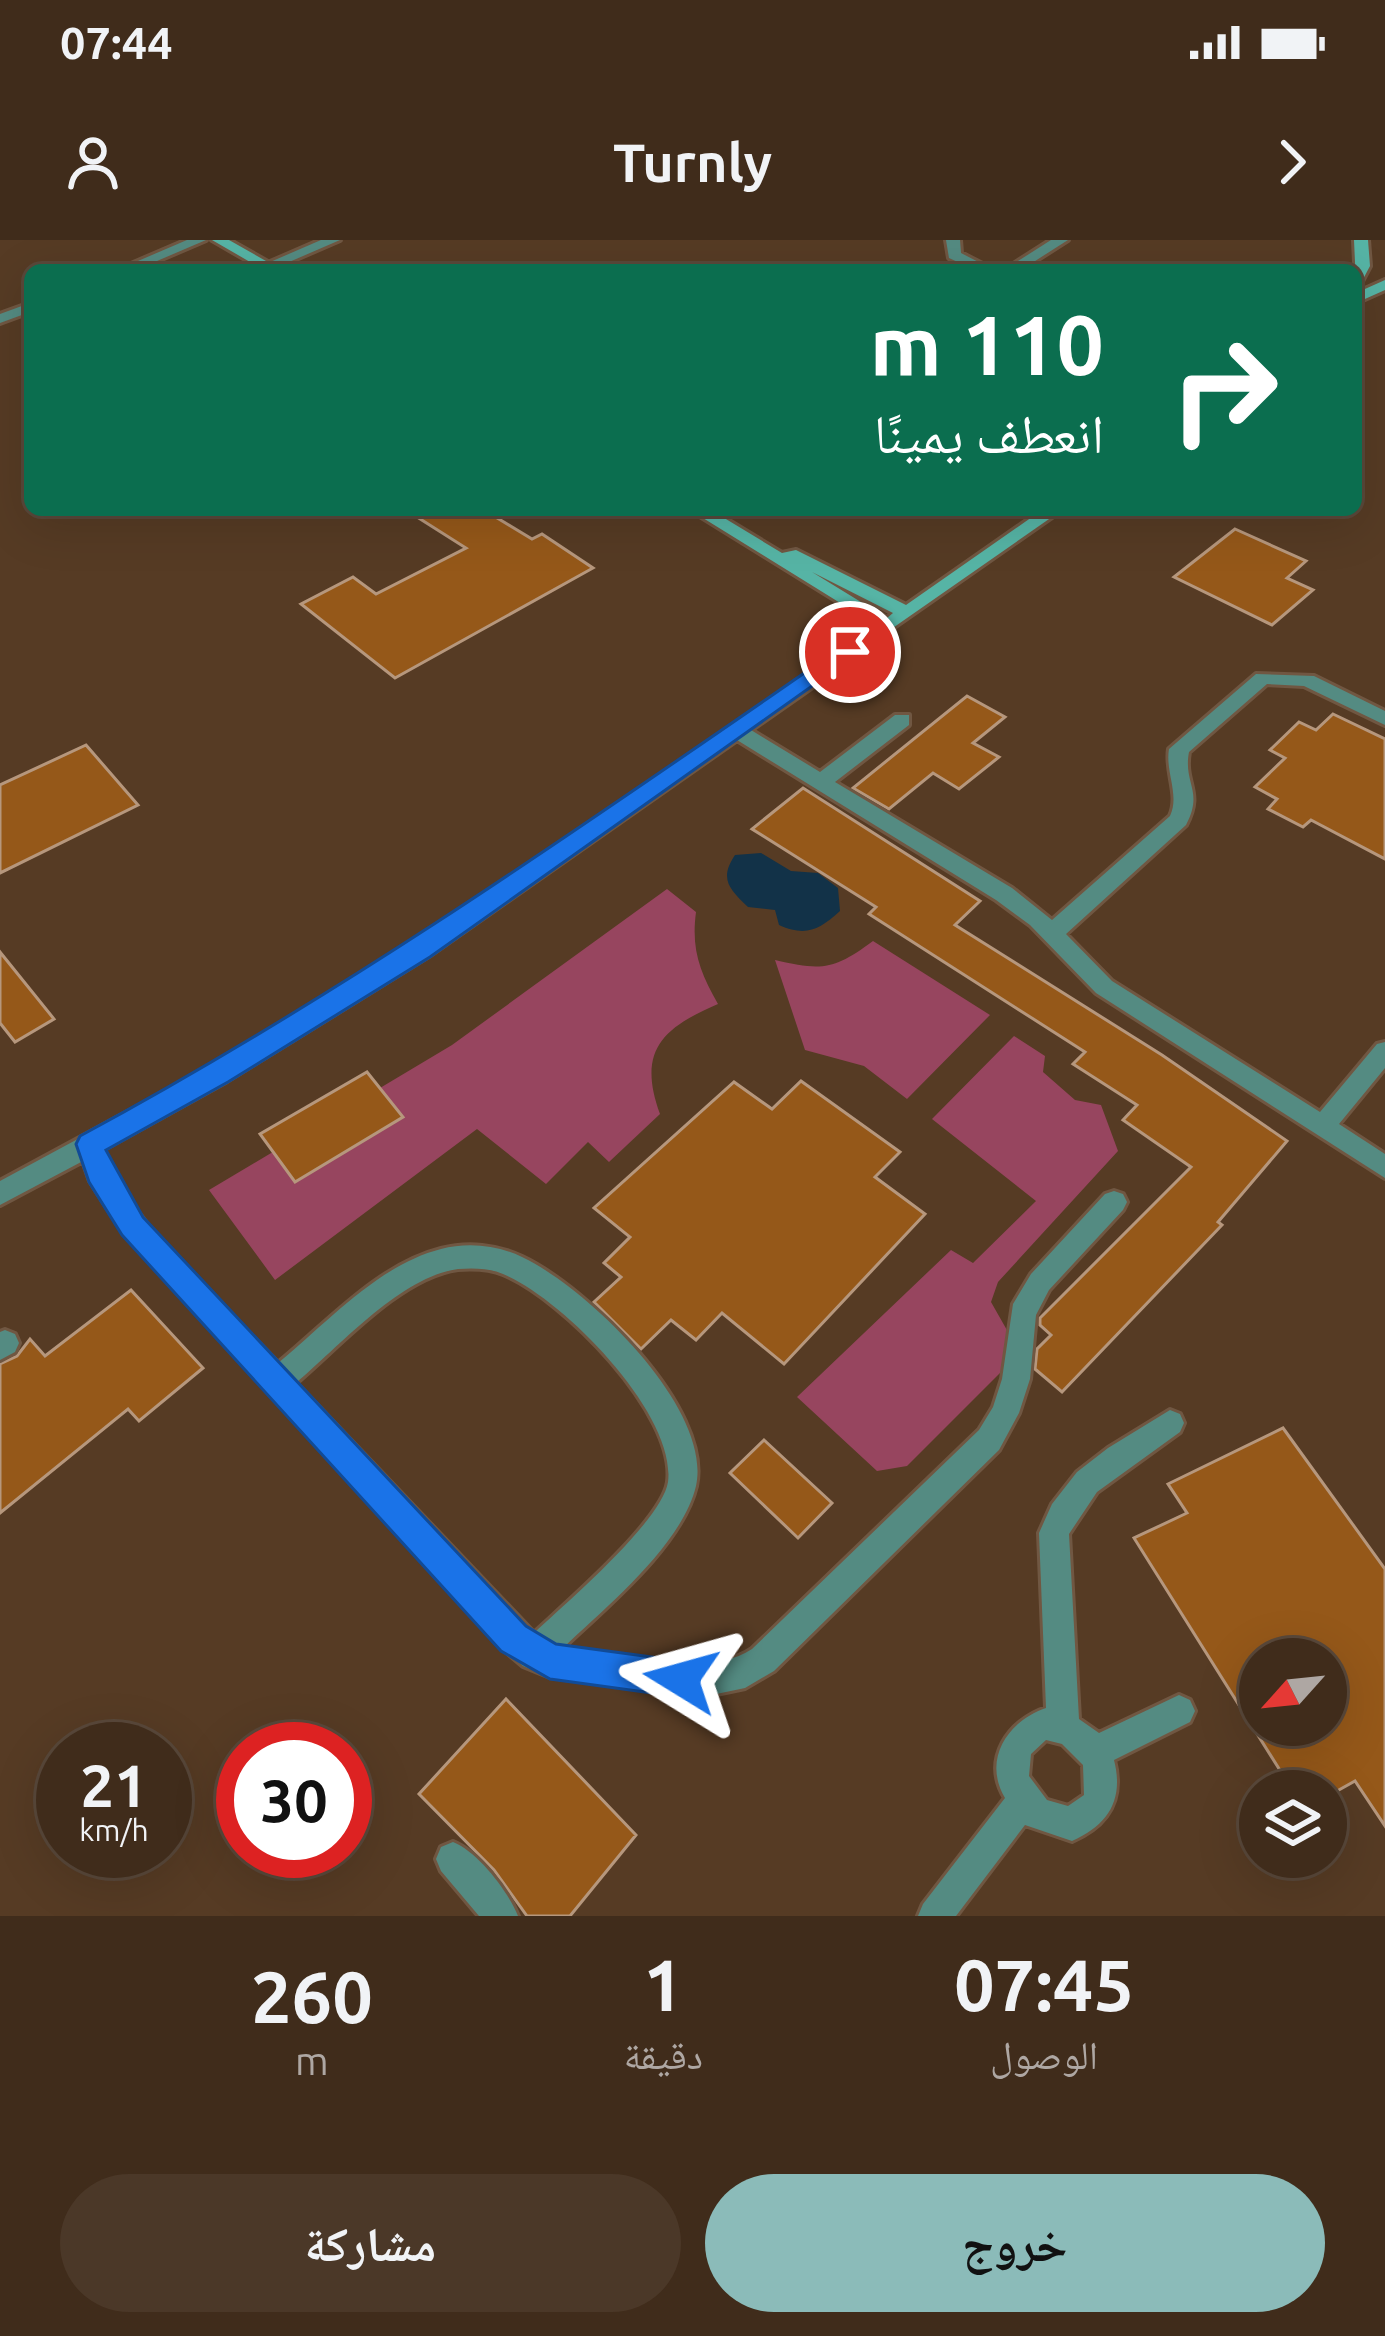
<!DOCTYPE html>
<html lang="ar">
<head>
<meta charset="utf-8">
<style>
	body { margin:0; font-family:Ubuntu,"Noto Naskh Arabic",sans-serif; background:#4b3828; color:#f1f3f6; direction:rtl; height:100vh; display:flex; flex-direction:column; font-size:45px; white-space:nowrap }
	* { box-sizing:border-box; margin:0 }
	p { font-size:39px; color:#aea7a3 }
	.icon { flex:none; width:66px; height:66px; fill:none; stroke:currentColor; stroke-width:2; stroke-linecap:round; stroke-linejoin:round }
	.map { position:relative; height:1676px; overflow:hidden; direction:ltr }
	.panel { display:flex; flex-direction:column; background:#402c1b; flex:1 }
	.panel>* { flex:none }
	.hud { position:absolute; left:24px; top:24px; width:1338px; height:252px; border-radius:18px; box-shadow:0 12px 48px #0002,0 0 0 3px #59483a; direction:rtl; background:#0b6e4f; color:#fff; overflow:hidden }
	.needle { width:78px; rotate:243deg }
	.controls { position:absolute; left:1239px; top:1398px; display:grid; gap:24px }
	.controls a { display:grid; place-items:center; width:108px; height:108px; border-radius:50%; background:#402c1b; box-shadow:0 12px 48px #0002,0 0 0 3px #59483a; font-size:60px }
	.speed { position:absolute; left:36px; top:1482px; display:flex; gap:24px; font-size:60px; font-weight:700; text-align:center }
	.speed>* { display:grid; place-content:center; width:156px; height:156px; border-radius:50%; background:#402c1b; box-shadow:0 12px 48px #0002,0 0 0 3px #59483a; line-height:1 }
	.speed small { font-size:30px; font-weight:400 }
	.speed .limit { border:18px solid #d22; background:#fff; color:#111 }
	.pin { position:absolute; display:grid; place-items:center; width:102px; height:102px; color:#fff; margin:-51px; border:6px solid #fff; border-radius:50%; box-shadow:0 3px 12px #0007 }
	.me { position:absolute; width:132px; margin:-66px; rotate:278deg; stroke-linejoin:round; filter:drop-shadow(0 0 9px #0008) }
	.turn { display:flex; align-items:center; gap:42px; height:252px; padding:0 60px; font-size:54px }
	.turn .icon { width:156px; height:156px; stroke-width:2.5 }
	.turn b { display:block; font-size:84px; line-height:102px }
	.eta { display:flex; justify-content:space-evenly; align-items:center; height:204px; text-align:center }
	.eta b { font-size:72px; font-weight:700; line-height:84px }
	.cta { display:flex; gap:24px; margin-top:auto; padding:24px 60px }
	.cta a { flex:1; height:138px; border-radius:72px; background:#8bbbb9; color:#111; font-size:48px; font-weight:700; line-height:138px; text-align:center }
	.cta a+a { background:#4b3828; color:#f1f3f6 }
	.status { display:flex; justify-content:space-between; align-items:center; height:84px; padding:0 60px; background:#402c1b; direction:ltr }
	.status svg { height:33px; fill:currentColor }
	header { display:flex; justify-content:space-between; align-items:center; height:156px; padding:0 60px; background:#402c1b; font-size:54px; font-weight:700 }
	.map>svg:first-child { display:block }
	.green { fill:#97455f }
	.water { fill:#123248 }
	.building { fill:#955819; stroke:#b6977d; stroke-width:3; fill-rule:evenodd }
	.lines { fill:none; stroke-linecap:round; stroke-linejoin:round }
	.street-casing { stroke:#705742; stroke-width:6 }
	.secondary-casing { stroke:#705742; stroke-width:6 }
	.street { fill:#548b82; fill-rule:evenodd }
	.secondary { fill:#56b4a5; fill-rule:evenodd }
	.route { fill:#1a73e8; stroke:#114b97; stroke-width:3 }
</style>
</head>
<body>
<div class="status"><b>07:44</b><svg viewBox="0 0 49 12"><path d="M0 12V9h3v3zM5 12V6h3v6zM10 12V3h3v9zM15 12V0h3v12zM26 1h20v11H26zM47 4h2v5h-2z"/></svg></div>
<header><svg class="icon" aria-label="forward" viewBox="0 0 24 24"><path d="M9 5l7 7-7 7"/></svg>Turnly<svg class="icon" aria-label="person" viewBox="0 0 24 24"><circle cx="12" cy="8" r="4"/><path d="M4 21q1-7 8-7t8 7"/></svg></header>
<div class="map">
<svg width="1385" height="1676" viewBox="0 0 1385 1676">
	<rect width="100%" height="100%" fill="#563b24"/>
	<path class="green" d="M667,649L696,672C691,710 700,732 718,764C662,788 637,811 660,874L609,922L588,902L546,944L477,889L275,1040L209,950L452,805Z
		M873,701L990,775L907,859L864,826L805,810L775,720C822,731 834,730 873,701Z
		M1014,796L1045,816L1043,832L1075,860L1101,865L1118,911L998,1042L991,1062L1016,1106L1004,1129L907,1226L877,1231L797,1157L951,1010L973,1023L1036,961L932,879Z"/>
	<path class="water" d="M761,613L791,631L818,633L838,648L840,671C819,690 806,697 779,685L775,670L748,667C729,649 719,639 735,615Z"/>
	<path class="building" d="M406,270H484L532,299L542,294L593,328L395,438L301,364L353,337L376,354L466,308Z
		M1235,289L1306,321L1287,338L1313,350L1272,385L1174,337Z
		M967,456L1005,477L973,503L999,517L959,549L933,533L889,569L853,548Z
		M1333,474L1385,499V619L1311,580L1303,587L1268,569L1277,559L1255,547L1285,518L1270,510L1299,482L1316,490Z
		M86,505L138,565L0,633V545Z
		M803,548L980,661L955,685L1162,815L1287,901L1218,982L1222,985L1062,1152L1035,1129L1037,1109L1051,1095L1040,1085V1078L1191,927L1123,880L1137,865L1073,824L1085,812L869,674L876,667L752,589Z
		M0,712L54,779L15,802L0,783Z
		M367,832L403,877L295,942L260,894Z
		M801,841L900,912L875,937L925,974L784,1124L722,1073L696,1100L671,1080L641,1109L594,1062L621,1037L604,1023L630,997L594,968L734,842L772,869Z
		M131,1050L203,1128L139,1181L128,1169L0,1273V1124L17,1116L30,1099L45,1116Z
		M1283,1188L1385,1329V1586L1355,1541L1337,1551H1293L1134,1298L1187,1273L1168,1244ZM1260,1419H1326V1485H1260Z
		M764,1200L832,1263L798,1298L730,1233Z
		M506,1459L636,1595L570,1676H527L494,1630L419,1554Z"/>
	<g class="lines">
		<g class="street-casing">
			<path id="street" d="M187,0H206L136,30H117Z
				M321,0H340L273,29L261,26Z
				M946,0H960L961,13L994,30H975L949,18Z
				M1051,0H1068L1021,30H1004Z
				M30,63V72L0,83V74Z
				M887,380L894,382V390L751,490L820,532L895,475H909V485L835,542L1012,648L1052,680L1170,576C1180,555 1165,532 1169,509L1256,434L1314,436L1385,471V485L1304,446L1267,444L1189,512C1183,544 1204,551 1186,585L1066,694L1112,741L1320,872L1377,804L1385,802V828L1339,884L1385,914V938L1096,753L1030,685L996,660L737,500L429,716L227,841L104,909C127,983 224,1066 278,1123C327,1083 378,1025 441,1009C468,1002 497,1005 522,1017C586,1047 713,1168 696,1246C682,1305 606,1367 564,1407C617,1414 706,1440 752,1409L979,1190L993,1167L1002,1139L1013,1064L1031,1034L1105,954L1114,951L1123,954L1127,962L1123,970L1049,1050L1036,1075L1030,1139L1019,1173L999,1210L774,1431L745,1448L702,1457L550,1437L523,1426L503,1409L124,994L90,941L83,921L0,965V941L211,827L413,704ZM458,1029C473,1028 489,1028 503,1034C562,1058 677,1174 668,1242C662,1281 565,1364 534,1393L296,1143C340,1106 400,1037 458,1029Z
				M5,1090L15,1094L19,1103L15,1112L0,1120V1092Z
				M1170,1170L1180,1174L1184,1183L1180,1192L1097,1252L1069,1294L1079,1479L1099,1493L1179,1455L1190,1460L1195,1471L1190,1482L1114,1520C1124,1559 1109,1585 1072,1601L1025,1585L956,1676H918L923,1664L1005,1558C982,1519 1008,1481 1046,1468L1039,1293L1052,1264L1077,1232L1108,1208ZM1046,1500L1062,1504L1083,1525L1084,1555L1068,1566L1047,1560L1029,1536L1031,1514Z
				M453,1602C478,1612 508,1651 518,1676H479L441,1631L436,1619L441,1607Z"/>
		</g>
		<g class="secondary-casing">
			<path id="secondary" d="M212,0H229L282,30H264Z
				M1354,0H1368L1370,26L1361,43L1356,44Z
				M1385,40V50L1356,63V53Z
				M690,270H711L782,313L796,310L906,365L1042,270H1062L887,392ZM812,332L893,373L887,378Z"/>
		</g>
		<use href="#street" class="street"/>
		<use href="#secondary" class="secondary"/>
	</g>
	<path class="route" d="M842,407L860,412L430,717L228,842L106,910L143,977L526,1386L556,1404L681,1421L693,1426L699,1439L693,1452L681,1457L550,1439L501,1411L122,995L89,942L76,904L80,896C349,751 591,580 842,407Z"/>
</svg>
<div class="controls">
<a><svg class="needle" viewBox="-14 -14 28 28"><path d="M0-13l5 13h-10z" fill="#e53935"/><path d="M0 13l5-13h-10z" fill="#aea7a3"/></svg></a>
<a><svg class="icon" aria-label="layers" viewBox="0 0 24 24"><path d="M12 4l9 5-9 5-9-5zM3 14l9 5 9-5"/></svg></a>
</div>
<div class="speed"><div>21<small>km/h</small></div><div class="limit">30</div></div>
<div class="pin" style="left:850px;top:412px;background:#d93025"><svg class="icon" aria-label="arrive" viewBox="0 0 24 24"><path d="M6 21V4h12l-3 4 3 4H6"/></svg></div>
<svg class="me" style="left:681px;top:1439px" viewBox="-20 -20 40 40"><path d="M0-17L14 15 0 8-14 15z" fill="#1a73e8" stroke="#fff" stroke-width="4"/></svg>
<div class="hud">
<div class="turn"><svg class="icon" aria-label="right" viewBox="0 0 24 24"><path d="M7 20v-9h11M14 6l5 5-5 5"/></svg><div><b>110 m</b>انعطف يمينًا</div></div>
</div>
</div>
<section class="panel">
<div class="eta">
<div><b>07:45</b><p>الوصول</p></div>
<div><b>1</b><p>دقيقة</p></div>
<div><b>260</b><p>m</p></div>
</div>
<div class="cta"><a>خروج</a><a>مشاركة</a></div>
</section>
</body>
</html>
